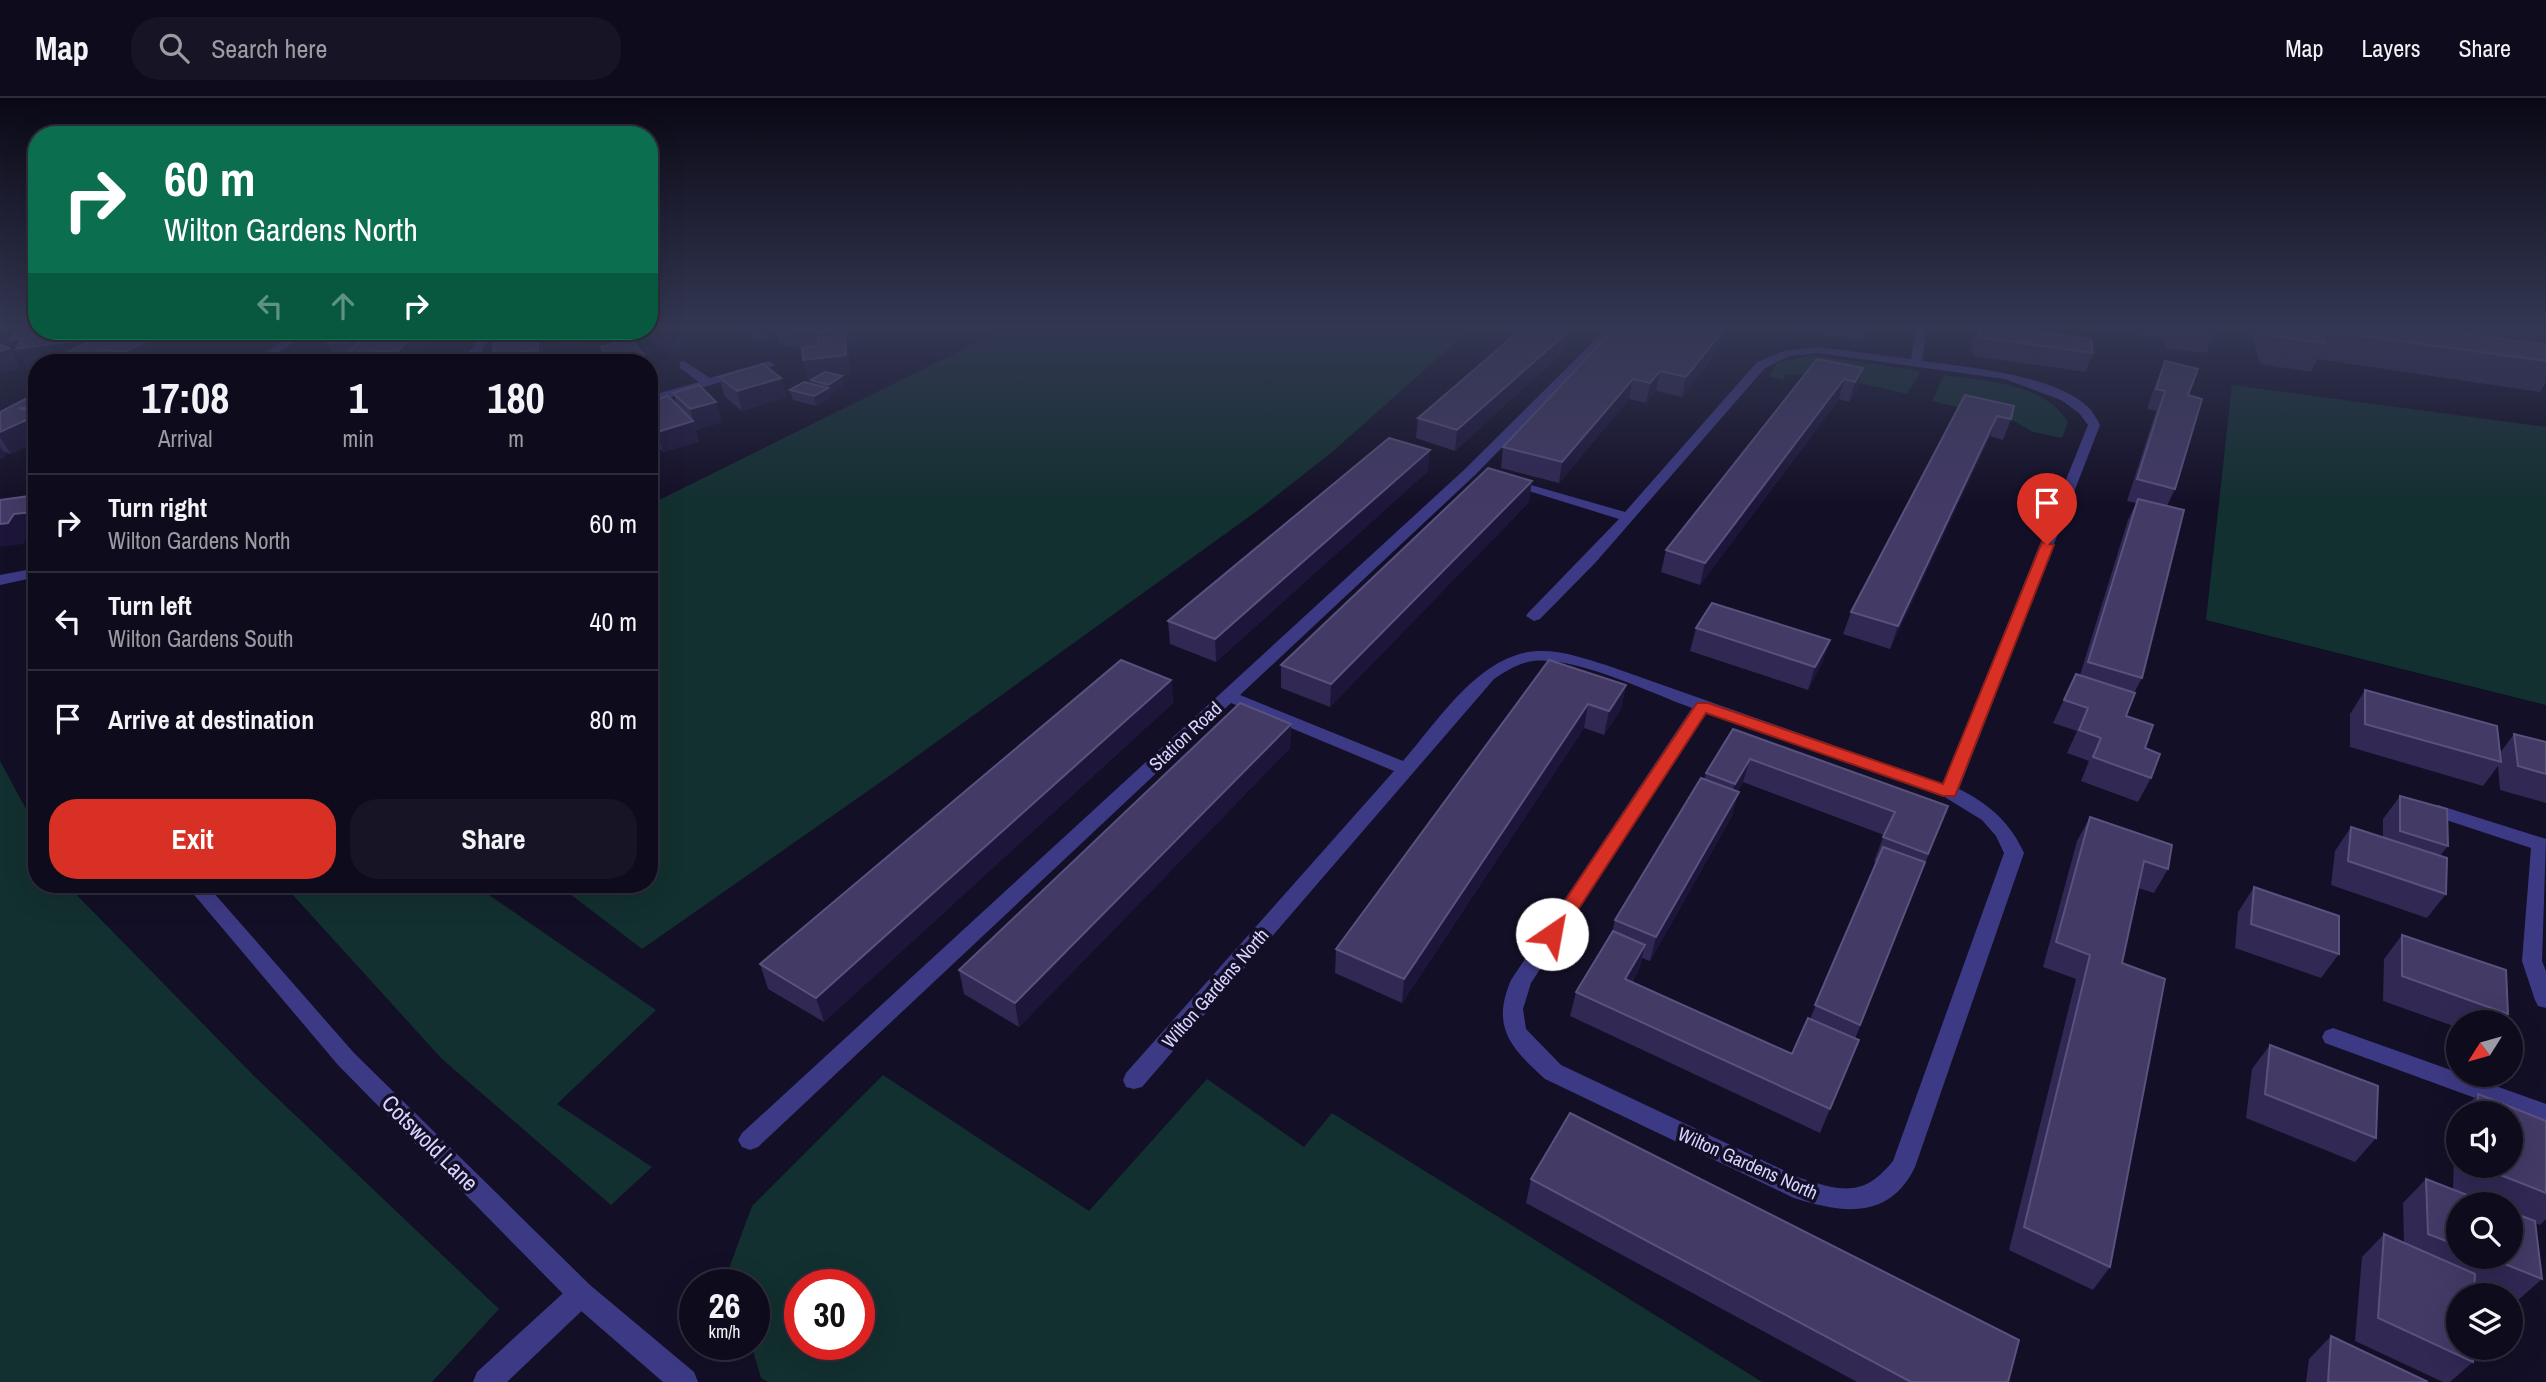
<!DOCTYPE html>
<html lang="en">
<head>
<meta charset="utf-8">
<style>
	body { margin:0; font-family:"Archivo Narrow",sans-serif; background:#171425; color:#f1f3f6; height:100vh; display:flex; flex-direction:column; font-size:26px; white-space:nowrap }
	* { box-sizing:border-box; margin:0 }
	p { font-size:23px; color:#9b9ba3 }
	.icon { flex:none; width:38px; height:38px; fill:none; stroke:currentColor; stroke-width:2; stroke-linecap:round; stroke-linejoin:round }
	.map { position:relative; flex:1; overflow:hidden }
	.details { position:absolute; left:28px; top:256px; width:630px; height:539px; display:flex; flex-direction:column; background:#0e0b1c; border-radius:28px; box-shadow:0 7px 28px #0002,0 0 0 2px #2e2b3b }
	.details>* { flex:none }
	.guide { position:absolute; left:28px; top:28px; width:630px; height:214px; border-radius:28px; box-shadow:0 7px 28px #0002,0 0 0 2px #2e2b3b; background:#0b6e4f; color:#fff; overflow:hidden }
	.needle { width:46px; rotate:233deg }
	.tools { position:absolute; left:2446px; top:912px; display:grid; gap:14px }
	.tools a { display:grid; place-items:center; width:77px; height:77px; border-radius:50%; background:#0e0b1c; box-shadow:0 7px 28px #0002,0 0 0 2px #2e2b3b; font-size:35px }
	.speed { position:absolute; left:679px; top:1171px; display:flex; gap:14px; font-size:35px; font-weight:700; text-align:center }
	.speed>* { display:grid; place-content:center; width:91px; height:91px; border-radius:50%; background:#0e0b1c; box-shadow:0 7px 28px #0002,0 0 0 2px #2e2b3b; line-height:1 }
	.speed small { font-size:18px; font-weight:400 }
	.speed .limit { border:10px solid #d22; background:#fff; color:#111 }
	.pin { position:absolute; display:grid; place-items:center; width:60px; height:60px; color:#fff; margin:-72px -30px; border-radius:50% 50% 50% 0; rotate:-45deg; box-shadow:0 0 7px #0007 }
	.pin .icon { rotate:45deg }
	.me { position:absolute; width:77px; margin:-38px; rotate:33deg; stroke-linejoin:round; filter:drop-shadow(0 0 5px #0008) }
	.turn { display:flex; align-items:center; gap:24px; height:147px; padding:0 21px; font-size:32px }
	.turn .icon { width:91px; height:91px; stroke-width:2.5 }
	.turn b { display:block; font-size:49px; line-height:60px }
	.lanes { display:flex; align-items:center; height:66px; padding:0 21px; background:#0003; justify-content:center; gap:35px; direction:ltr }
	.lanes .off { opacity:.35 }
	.eta { display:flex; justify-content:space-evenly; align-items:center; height:119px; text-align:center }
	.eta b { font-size:42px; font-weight:700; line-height:49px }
	.action { display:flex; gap:14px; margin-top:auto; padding:14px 21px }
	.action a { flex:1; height:80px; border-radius:28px; background:#d93025; color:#fff; font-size:28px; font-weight:700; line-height:80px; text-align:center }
	.action a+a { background:#171425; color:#f1f3f6 }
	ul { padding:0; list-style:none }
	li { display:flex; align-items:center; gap:21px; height:98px; padding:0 21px; border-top:2px solid #2e2b3b }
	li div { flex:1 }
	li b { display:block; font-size:26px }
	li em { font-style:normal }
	header { display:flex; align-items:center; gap:42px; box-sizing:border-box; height:98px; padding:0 35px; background:#0e0b1c; border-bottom:2px solid #2e2b3b }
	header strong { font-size:33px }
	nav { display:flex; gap:38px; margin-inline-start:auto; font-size:24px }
	.search { width:490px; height:63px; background:#171425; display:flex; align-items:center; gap:18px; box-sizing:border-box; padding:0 24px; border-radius:28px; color:#9b9ba3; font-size:26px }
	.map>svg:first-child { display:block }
	.green { fill:#12302f; fill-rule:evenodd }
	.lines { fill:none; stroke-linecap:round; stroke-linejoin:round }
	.minor { fill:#3d3a85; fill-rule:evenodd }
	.tertiary { fill:#3d3a85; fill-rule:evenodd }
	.wall { fill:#312854; fill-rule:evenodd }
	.shaded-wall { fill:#1d163a }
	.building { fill:#433a66; stroke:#5a527e; stroke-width:2 }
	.route { fill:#d93025; stroke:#8d1f18; stroke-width:2 }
	.labels { text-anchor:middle; stroke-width:7; stroke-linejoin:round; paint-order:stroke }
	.street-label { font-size:19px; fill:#d9d4ff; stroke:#130f26 }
	.near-street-label { font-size:23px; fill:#d9d4ff; stroke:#130f26 }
</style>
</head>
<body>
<header>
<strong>Map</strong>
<div class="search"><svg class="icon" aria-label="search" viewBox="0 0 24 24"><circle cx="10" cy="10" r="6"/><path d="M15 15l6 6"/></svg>Search here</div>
<nav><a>Map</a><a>Layers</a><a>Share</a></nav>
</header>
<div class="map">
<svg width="2546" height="1284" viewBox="0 0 2546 1284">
	<rect width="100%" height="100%" fill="#130f26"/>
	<path class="green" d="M1008,229H1473L1331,355L1257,413L885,681L642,851L557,786H649V407Z
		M1812,257L1921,273L1907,296L1819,276L1785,277L1784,282L1769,278L1777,265Z
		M1944,277C1984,283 2045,285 2068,324L2062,340L2033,334L2014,323L1932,303Z
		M2232,287L2546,329V607L2206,522Z
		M0,663L37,731V786H66L254,978L499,1211L432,1284H0Z
		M283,786H473L656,912L557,1006L652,1069L611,1107L442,961Z
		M883,977L1089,1113L1207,981L1304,1049L1332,1015L1762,1284H768L761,1280L751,1246H754V1186H732L728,1173L752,1108ZM800,1186H859V1246H800Z"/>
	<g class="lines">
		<path class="minor" d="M1608,229H1620L1475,377L1240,597L1403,663C1439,622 1482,552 1542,553C1564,553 1586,561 1606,567L1943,686L2088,327L2079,315L2061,302L2005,281L1818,255L1790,258L1765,270L1596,464L1540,521L1534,523L1526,518L1528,515L1619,421L1503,385L1510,381L1625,414L1757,264L1784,253L1818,249L1911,261L1916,229H1927L1922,263C1967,269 2055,277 2088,309C2093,314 2097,321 2100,327L1959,691C1989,706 2010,724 2024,755L1915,1069C1889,1123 1841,1115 1794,1100L1545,981C1510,949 1491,929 1511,882L1692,610C1650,595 1576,558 1533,563C1518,565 1506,573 1494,581L1142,989L1134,991L1126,989L1123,982L1126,975L1394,673L1231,605L758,1049L750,1052L742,1049L738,1042L742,1035L1465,371ZM1706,615L1943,698L1982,722L1996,738L2004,755L1893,1063C1863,1100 1841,1093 1800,1080L1561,967L1526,931L1523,911L1531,885Z
			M480,233H492L482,253L470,264H457L473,249Z
			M684,263L710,280L769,263L775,267L649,306V298L699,284L680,270V264Z
			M37,470V479L0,487V477Z
			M2438,707L2546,741L2542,863L2546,873V910L2538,908L2535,902L2522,863L2531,750L2431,717L2429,713L2431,709Z
			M2333,930L2546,1006V1026L2325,945L2322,939L2325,933Z
			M581,1184L590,1187L594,1196L590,1205L507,1284H473L477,1274L572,1187Z"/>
		<path class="tertiary" d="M298,233H311L264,264H250Z
			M185,786H206L354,955L590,1187L694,1274L698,1284H663L572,1205L338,967Z"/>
	</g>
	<path class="wall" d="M697,229H858L860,241L848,250L850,277L841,278L844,288L829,296L830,300L816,308L793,302L790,292L811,286V282L813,281H807L803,262V250L779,246L777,239L770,243L751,241L749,235L733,233L732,229V233L699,236Z
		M1726,229L1721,248L1682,299L1656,293L1646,305L1629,301L1559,385L1501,370L1503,349Z
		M1792,229H1868L1864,243L1791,233Z
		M1978,229H2003L2093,255L2086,274L1973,258L1972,244Z
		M2072,229H2218L2206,255L2166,250L2164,241Z
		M2254,229H2546V284L2540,294L2317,261L2311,274L2260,266L2251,235Z
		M37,233H91L96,240L143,242L159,262L154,264H37V269L28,270L10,242Z
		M355,233H420L426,249L414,264H330L348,260L347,256L348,254L332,255L328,245Z
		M640,233H649L682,249L648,255Z
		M600,249L646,264H606Z
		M1560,257L1455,353L1416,340L1418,320Z
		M1817,261L1863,270L1858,290L1849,304L1839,301L1700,487L1661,474L1666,452Z
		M2165,263L2188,297L2175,391L2167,408L2142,580L2134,595L2126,618L2145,650L2151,680L2138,704L2081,683L2089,663L2067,655L2077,633L2053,625L2076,576L2080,577L2128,422L2136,405L2127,403L2156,313L2147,311L2157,282Z
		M719,279L781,280L786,299L742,313L725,299Z
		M37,295V343L11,356L4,354L6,358L0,361V314Z
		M673,295L722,324L696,332L695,331L699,344L663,354L649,339V304L677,308Z
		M1965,297L2011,321L2003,342L1990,338L1890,551L1843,536L1851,514Z
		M1428,373L1216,564L1170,546L1168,523Z
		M1529,404L1330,609L1281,590V567Z
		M1696,530L1830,542L1822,565L1808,592L1690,553Z
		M1549,562L1626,587L1621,611L1604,637L1584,630L1402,905L1335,875L1336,851Z
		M1171,582L1173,605L824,924L768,891L760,866Z
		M2365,592L2500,655L2514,636L2546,644V705L2500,692L2498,668L2483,688L2350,649V616Z
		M1291,626L1290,650L1019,929L964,896L959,872Z
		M1733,631L1948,708L1855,941L1830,1011L1820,1035L1570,918L1576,894L1612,835L1615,822L1704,682L1706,675ZM1743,684L1884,737L1874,763L1876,764L1810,921L1792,956L1632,884L1639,871L1642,860L1650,863L1732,718L1737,694Z
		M2400,698L2448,748L2440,758L2446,796L2427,820L2331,787L2335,753L2351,729L2383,739V721Z
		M2090,719L2168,771L2154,795L2138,790L2122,865L2110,1169L2093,1192L2009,1152L2076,881L2043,869L2077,743Z
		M2254,789L2339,856L2321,880L2235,850L2238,814Z
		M2402,837L2508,916L2501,924H2459V930L2383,903L2384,861Z
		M2270,947L2376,1040L2355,1064L2246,1020L2252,971Z
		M2478,996L2546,1023V1121L2540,1127L2535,1125L2542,1181L2516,1204L2511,1202V1197H2498L2475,1187L2473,1264L2450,1284H2443L2355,1243L2362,1159L2384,1136L2404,1145L2403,1105L2426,1081L2459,1106V1158H2511V1106H2490L2453,1091L2455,1020L2459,1017V1068H2511V1015H2460Z
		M1531,1081L2008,1284H1857L1526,1105Z
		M2331,1238L2428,1284H2306L2309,1261Z"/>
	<path class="shaded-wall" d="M676,229L682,249L648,255L642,236Z
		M697,229H732V233L699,236Z
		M766,229H774L777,239L770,243Z
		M834,229L838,248L830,254L826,235Z
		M846,229H858L860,241L848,250L850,277L807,281L803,262L845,240L843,231Z
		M1569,229H1579L1560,257L1455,353L1457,332Z
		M1726,229L1721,248L1682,299L1686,279Z
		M78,233H91L96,240L55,260L57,264H37V269L28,270L10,242Z
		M135,233H138L144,245L149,242L159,262L154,264H130L124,254L121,239Z
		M360,233L364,243L354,254L349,244Z
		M416,233H420L426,249L414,264H403L398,253Z
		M555,233H596L597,243L561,248Z
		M538,235L545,254V264H521V254Z
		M9,250L21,270L0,276V253Z
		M104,252L111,264L81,263Z
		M644,257L646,264H613Z
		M377,258L379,264H372Z
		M1863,270L1858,290L1849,304L1855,284Z
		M1660,273L1656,293L1646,305L1650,285Z
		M842,278L844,288L830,297L828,287Z
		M781,280L786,299L742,313L737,293Z
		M1633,281L1629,301L1559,385L1562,364Z
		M1844,281L1839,301L1700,487L1705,465Z
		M828,290L830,300L816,308L814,298Z
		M716,304L722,324L696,332L690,311Z
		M37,317V343L11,356L0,339V334Z
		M1997,318L1990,338L1890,551L1898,528Z
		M693,323L699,344L663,354L657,334Z
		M0,348L6,358L0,361Z
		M1430,352L1428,373L1216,564L1215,541Z
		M1532,383L1529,404L1330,609L1331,586Z
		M37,408V437L29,438L23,446L0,449V426L14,416Z
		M1830,542L1822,565L1808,592L1815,569Z
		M1171,582L1173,605L824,924L816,900Z
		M1626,587L1621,611L1604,637L1609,613Z
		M1588,606L1584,630L1402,905L1404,881Z
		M1291,626L1290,650L1019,929L1015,905Z
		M1750,661L1743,684L1728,709L1735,686Z
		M1739,694L1732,718L1650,863L1656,839Z
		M1645,847L1639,871L1619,905L1625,881Z"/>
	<path class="building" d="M31,229H37V233H78L72,243L16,251L23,240L10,242L18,230Z
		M649,229H676L642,236L641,233H649Z
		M786,229H846L843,231L834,229L826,235Z
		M1524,229H1569L1563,238L1457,332L1418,320Z
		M1616,229H1726L1686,279L1660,273L1650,285L1633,281L1562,364L1503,349Z
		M1979,229H2003L2091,241L2093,255L1979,239Z
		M2271,229H2415L2545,247L2546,263L2320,232L2325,245L2274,238Z
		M112,233H135L121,239L149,242L124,254L104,252L81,263L55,260Z
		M360,233L349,244L328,245L338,234Z
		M368,233H416L398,253L347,256Z
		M538,235V252L521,254V264H479L480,262L493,260L494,241Z
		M845,237L846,257L803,262L802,250L818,248V240Z
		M631,241L644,257L613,264L600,249Z
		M0,246L9,250L0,253Z
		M377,258L372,264H330L334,261Z
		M1817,261L1863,270L1855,284L1844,281L1705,465L1666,452Z
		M2165,263L2198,271L2188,297L2202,301L2175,391L2137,381L2165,293L2156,291Z
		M763,266L781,280L737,293L719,279Z
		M825,274L842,278L828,287L811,282Z
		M804,284L828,290L814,298L790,292Z
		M699,287L716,304L690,311L673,295Z
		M37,295V310H18L37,314V317L0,334V314Z
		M1965,297L2014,308L2011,321L1997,318L1898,528L1851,514Z
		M668,298L693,323L657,334L649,326V304Z
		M1389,340L1430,352L1215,541L1168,523Z
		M1488,370L1532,383L1331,586L1281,567Z
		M37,397V408L33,414L14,416L8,425L0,426V402Z
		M2138,401L2184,412L2142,580L2088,564Z
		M1712,505L1830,542L1815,569L1696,530Z
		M1121,562L1171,582L816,900L760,866Z
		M1549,562L1626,587L1609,613L1588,606L1404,881L1336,851Z
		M2076,576L2135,595L2126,618L2153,627L2145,650L2160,656L2151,680L2093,659L2101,640L2079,632L2088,610L2064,602Z
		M2365,592L2497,628L2501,664L2365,626Z
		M1240,605L1291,626L1015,905L959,872Z
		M1733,631L1948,708L1928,756L1883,739L1895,714L1750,661L1735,686L1706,675Z
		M2514,636L2546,644V676L2518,668Z
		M1701,680L1739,694L1656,839L1615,822Z
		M2400,698L2447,711L2448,748L2400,733Z
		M2090,719L2172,747L2168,771L2144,763L2122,865L2165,881L2110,1169L2024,1129L2090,857L2056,844Z
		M2351,729L2447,760L2446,796L2348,763Z
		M1883,749L1925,764L1860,927L1815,907Z
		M2254,789L2339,818V856L2251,826Z
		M1613,833L1645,847L1625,881L1792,956L1808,920L1859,942L1830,1011L1576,894Z
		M2402,837L2506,872L2508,916L2402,878Z
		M2270,947L2378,988L2376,1040L2265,996Z
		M2478,996L2546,1023V1095L2478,1068H2511V1015H2477Z
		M1570,1015L2019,1242L2008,1284H1911L1531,1081Z
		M2426,1081L2490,1106H2459V1148L2428,1136Z
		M2511,1114L2535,1123L2542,1181L2485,1158H2511Z
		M2384,1136L2475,1176L2474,1197H2459V1250H2474L2473,1264L2378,1220Z
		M2331,1238L2428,1284H2328Z"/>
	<linearGradient id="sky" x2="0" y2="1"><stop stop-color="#0a0815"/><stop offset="0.56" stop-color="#333752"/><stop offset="1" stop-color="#333752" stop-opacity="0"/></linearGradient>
	<rect width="2546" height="408" fill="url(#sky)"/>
	<path class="route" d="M2042,444L2054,447L1955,698H1943L1706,615L1559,841H1546L1543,836L1546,831L1697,605H1708L1943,686Z"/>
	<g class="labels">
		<g class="street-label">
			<text transform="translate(1185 638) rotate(-43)" y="7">Station Road</text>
			<text transform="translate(1215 890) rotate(-49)" y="7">Wilton Gardens North</text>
			<text transform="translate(1748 1065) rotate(24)" y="7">Wilton Gardens North</text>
		</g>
		<g class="near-street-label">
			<text transform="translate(430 1045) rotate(45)" y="8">Cotswold Lane</text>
		</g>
	</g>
</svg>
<div class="tools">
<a><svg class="needle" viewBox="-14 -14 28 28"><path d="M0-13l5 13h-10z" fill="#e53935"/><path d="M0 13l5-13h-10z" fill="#9b9ba3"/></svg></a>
<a><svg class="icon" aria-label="sound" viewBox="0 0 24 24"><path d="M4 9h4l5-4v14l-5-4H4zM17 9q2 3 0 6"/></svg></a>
<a><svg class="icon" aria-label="search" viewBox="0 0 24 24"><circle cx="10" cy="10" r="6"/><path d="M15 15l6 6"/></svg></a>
<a><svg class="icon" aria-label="layers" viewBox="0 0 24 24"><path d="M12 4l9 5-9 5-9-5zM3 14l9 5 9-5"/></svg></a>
</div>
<div class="speed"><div>26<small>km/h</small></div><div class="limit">30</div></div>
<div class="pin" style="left:2047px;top:447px;background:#d93025"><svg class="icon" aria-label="arrive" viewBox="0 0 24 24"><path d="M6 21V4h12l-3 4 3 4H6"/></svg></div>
<svg class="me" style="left:1552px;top:836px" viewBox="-20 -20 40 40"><circle r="19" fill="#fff"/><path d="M0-13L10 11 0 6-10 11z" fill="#d93025"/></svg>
<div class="guide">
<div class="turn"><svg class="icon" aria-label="right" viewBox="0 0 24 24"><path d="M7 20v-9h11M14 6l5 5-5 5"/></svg><div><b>60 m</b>Wilton Gardens North</div></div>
<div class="lanes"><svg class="icon off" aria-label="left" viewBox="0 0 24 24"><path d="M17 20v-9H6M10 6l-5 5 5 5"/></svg><svg class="icon off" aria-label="ahead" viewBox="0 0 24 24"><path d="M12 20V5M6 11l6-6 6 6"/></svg><svg class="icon" aria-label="right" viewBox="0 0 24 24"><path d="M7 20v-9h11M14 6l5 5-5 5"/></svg></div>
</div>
<section class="details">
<div class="eta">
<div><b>17:08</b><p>Arrival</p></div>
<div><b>1</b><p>min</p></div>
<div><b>180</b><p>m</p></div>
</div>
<ul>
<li><svg class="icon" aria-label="right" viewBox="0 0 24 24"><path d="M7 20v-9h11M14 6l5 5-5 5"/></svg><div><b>Turn right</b><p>Wilton Gardens North</p></div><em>60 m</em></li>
<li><svg class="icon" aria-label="left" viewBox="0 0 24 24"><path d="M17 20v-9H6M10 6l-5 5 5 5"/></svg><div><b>Turn left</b><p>Wilton Gardens South</p></div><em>40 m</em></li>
<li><svg class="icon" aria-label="arrive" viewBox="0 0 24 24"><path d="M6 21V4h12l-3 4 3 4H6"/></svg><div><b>Arrive at destination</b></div><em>80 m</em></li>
</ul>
<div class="action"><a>Exit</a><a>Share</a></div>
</section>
</div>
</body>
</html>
